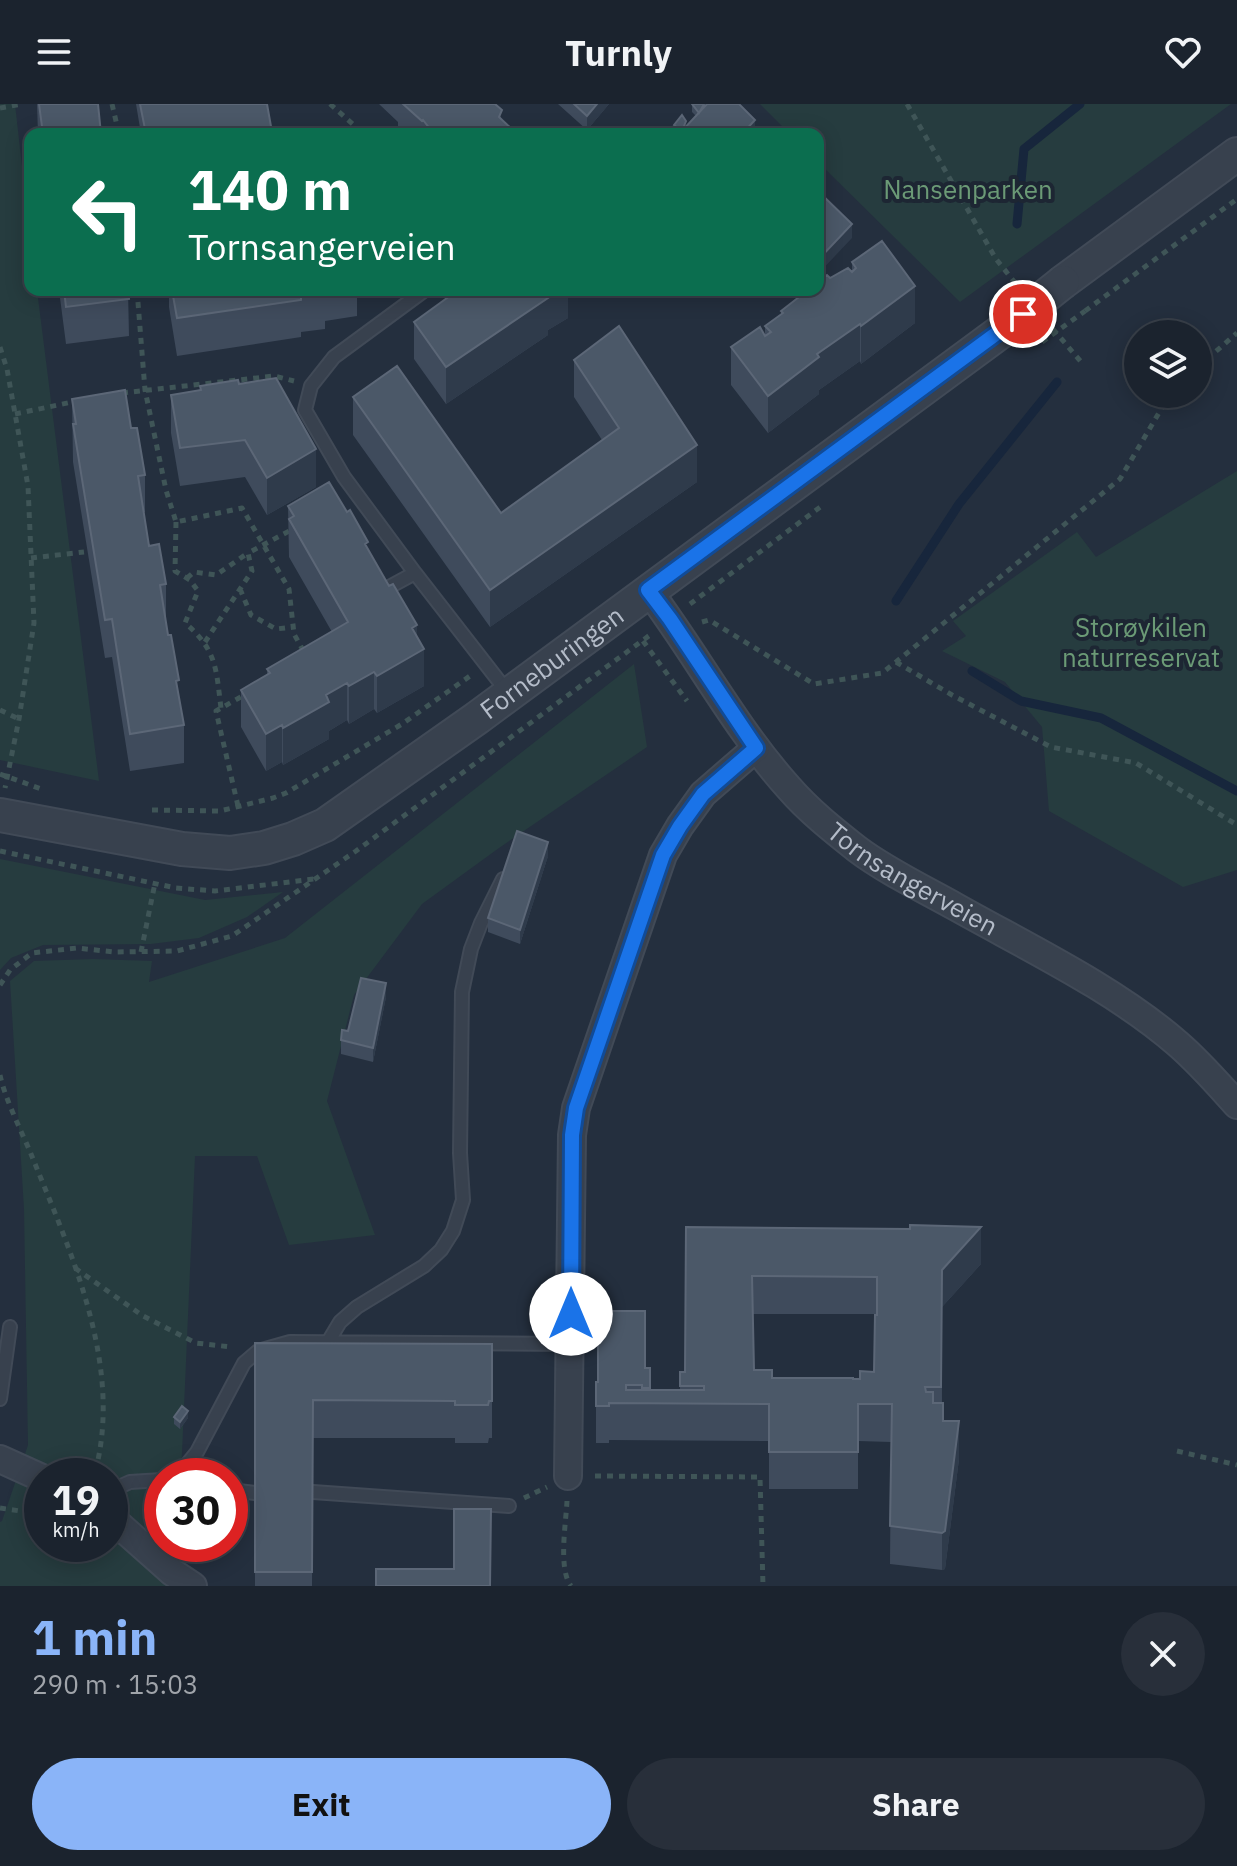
<!DOCTYPE html>
<html lang="en">
<head>
<meta charset="utf-8">
<style>
	body { margin:0; font-family:"IBM Plex Sans",sans-serif; background:#282f3a; color:#f1f3f6; height:100vh; display:flex; flex-direction:column; font-size:30px; white-space:nowrap }
	* { box-sizing:border-box; margin:0 }
	p { font-size:26px; color:#a0a4aa }
	.icon { flex:none; width:44px; height:44px; fill:none; stroke:currentColor; stroke-width:2; stroke-linecap:round; stroke-linejoin:round }
	.map { position:relative; height:1482px; overflow:hidden }
	.sheet { display:flex; flex-direction:column; background:#1b232e; flex:1 }
	.sheet>* { flex:none }
	.banner { position:absolute; left:24px; top:24px; width:800px; height:168px; border-radius:16px; box-shadow:0 4px 20px #0003,0 0 0 2px #39404a; background:#0b6e4f; color:#fff; overflow:hidden }
	.buttons { position:absolute; left:1124px; top:216px; display:grid; gap:16px }
	.buttons a { display:grid; place-items:center; width:88px; height:88px; border-radius:50%; background:#1b232e; box-shadow:0 4px 20px #0003,0 0 0 2px #39404a; font-size:40px }
	.speed { position:absolute; left:24px; top:1354px; display:flex; gap:16px; font-size:40px; font-weight:700; text-align:center }
	.speed>* { display:grid; place-content:center; width:104px; height:104px; border-radius:50%; background:#1b232e; box-shadow:0 4px 20px #0003,0 0 0 2px #39404a; line-height:1 }
	.speed small { font-size:20px; font-weight:400 }
	.speed .limit { border:12px solid #d22; background:#fff; color:#111 }
	.pin { position:absolute; display:grid; place-items:center; width:68px; height:68px; color:#fff; margin:-34px; border:4px solid #fff; border-radius:50%; box-shadow:0 2px 8px #0007 }
	.me { position:absolute; width:88px; margin:-44px; rotate:0deg; stroke-linejoin:round; filter:drop-shadow(0 0 6px #0008) }
	.turn { display:flex; align-items:center; gap:28px; height:168px; padding:0 32px; font-size:36px }
	.turn .icon { width:104px; height:104px; stroke-width:2.5 }
	.turn b { display:block; font-size:56px; line-height:68px }
	.round { display:grid; place-items:center; flex:none; width:84px; height:84px; border-radius:42px; background:#282f3a }
	.headline { display:flex; align-items:center; justify-content:space-between; height:136px; padding:0 32px }
	h1 { font-size:48px; font-weight:700; line-height:60px; color:#8ab4f8 }
	.primary-button { display:flex; gap:16px; margin-top:auto; padding:16px 32px }
	.primary-button a { flex:1; height:92px; border-radius:48px; background:#8ab4f8; color:#111; font-size:32px; font-weight:700; line-height:92px; text-align:center }
	.primary-button a+a { background:#282f3a; color:#f1f3f6 }
	header { display:flex; justify-content:space-between; align-items:center; height:104px; padding:0 32px; background:#1b232e; font-size:36px; font-weight:700 }
	.map>svg:first-child { display:block }
	.green { fill:#263c3f; fill-rule:evenodd }
	.lines { fill:none; stroke-linecap:round; stroke-linejoin:round }
	.stream { stroke:#17263c; stroke-width:9 }
	.service-casing { stroke:#414a57; stroke-width:16 }
	.minor-casing { stroke:#414a57; stroke-width:30 }
	.tertiary-casing { stroke:#414a57; stroke-width:36 }
	.path { stroke:#3f5557; stroke-width:5; stroke-dasharray:6 6; stroke-linecap:butt }
	.service { stroke:#38414e; stroke-width:12 }
	.minor { stroke:#38414e; stroke-width:26 }
	.tertiary { stroke:#38414e; stroke-width:32 }
	.tertiary-bridge-casing { stroke:#414a57; stroke-width:36; stroke-linecap:butt }
	.path-bridge { stroke:#3f5557; stroke-width:5; stroke-dasharray:6 6; stroke-linecap:butt }
	.tertiary-bridge { stroke:#38414e; stroke-width:32 }
	.wall { fill:#3f4b5c; fill-rule:evenodd }
	.shaded-wall { fill:#2f3b4b }
	.building { fill:#4b5868; stroke:#5c6777; stroke-width:2; fill-rule:evenodd }
	.route-casing { stroke:#114b97; stroke-width:20 }
	.route { stroke:#1a73e8; stroke-width:14 }
	.labels { text-anchor:middle; stroke-width:8; stroke-linejoin:round; paint-order:stroke }
	.park-label { font-size:26px; fill:#6b9a76; stroke:#1d2633 }
	.street-label { font-size:26px; fill:#b4bcc9; stroke:#1d2633 }
</style>
</head>
<body>
<header><svg class="icon" aria-label="menu" viewBox="0 0 24 24"><path d="M4 6h16M4 12h16M4 18h16"/></svg>Turnly<svg class="icon" aria-label="heart" viewBox="0 0 24 24"><path d="M12 20l-8-8c-3-5 5-10 8-4 3-6 11-1 8 4z"/></svg></header>
<div class="map">
<svg width="1237" height="1482" viewBox="0 0 1237 1482">
	<rect width="100%" height="100%" fill="#242f3e"/>
	<path class="green" d="M0,0H15L30,133V186H37L99,677L0,656Z
		M760,0H1231L960,198L818,58V30H790Z
		M1237,367V766L1183,783L1049,707L1042,623L1005,578L942,547L966,532L953,517L1077,428L1096,453Z
		M634,560L647,643L499,744L422,800L354,891L327,997L375,1131L289,1141L257,1052H195L181,1372H162V1440H178L176,1482H0V1418L2,1417L28,1341L24,1105L10,877L34,857L94,855L152,857L149,878L285,834ZM42,1372H110V1440H42Z
		M0,755L205,796L283,788L247,813L199,834L151,840L43,841L11,854L0,866Z"/>
	<g class="lines">
		<path class="stream" d="M1017,120L1024,45L1080,0
			M896,497L959,400L1057,278
			M972,567L1021,597L1101,614L1237,687"/>
		<g class="service-casing">
			<path id="service" d="M415,469L344,373L305,306L311,282L334,253L425,186
				M380,488L415,469L509,590
				M328,1238L340,1218L357,1203L424,1162L441,1146L453,1127L463,1096L460,1049L462,888L471,845L481,819L503,775
				M0,1295L10,1223
				M172,1372L183,1365L197,1348L244,1259L258,1247L290,1238L570,1240
				M230,1386L255,1389
				M110,1387L130,1378L162,1376
				M313,1388L509,1402"/>
		</g>
		<g class="minor-casing">
			<g id="minor">
				<path id="s1" d="M648,486C697,551 735,624 789,684C809,707 833,726 857,745C886,767 924,785 956,803C1029,844 1115,885 1178,940C1200,959 1218,980 1237,1001"/>
				<path d="M0,1355L42,1374"/>
				<path d="M568,1372L572,1031L576,1004L663,751L680,722L703,690L756,644"/>
				<path d="M110,1413L172,1468L193,1482"/>
			</g>
		</g>
		<g class="tertiary-casing">
			<g id="tertiary">
				<path d="M1063,178L1237,50"/>
				<path id="s2" d="M0,711L182,745L230,749L264,744L293,735L325,721L477,614L1003,226"/>
			</g>
		</g>
		<path class="path" d="M112,0L119,30
			M330,0L364,30
			M907,0L996,155L1016,180
			M0,4L22,0
			M137,186L145,286L166,386L176,418L242,404L289,485L294,530L304,548
			M1085,207L1237,95
			M1053,225L1082,259
			M0,243L7,265L28,382L34,519L19,615L5,684
			M1198,263L1237,229
			M122,289L274,272L294,277
			M15,310L77,297
			M176,418L175,467L190,476L198,487L185,519C217,546 216,565 221,604
			M31,454L84,448
			M187,474L194,468L216,471L248,449
			M240,485L251,511L276,525L293,523
			M690,500L823,401
			M702,518L709,516L814,580L882,569L896,558L1120,375L1170,290
			M643,537L687,597
			M205,538L252,467L248,449L293,425
			M896,558L952,591L1051,643L1136,659L1237,721
			M0,606L19,615
			M0,670L44,686
			M238,702L216,607L246,590
			M152,706L220,707L273,694L286,689L402,620L470,572
			M0,747L176,784L215,787L314,775
			M141,848L155,779
			M0,881L10,866L32,849L77,844L115,848L177,847L232,832L356,747L650,531
			M0,971C5,995 21,1026 31,1050C71,1149 125,1264 94,1372
			M75,1164L143,1212L196,1239L231,1243
			M1177,1347L1237,1361
			M595,1372L760,1373L763,1482
			M524,1394L547,1383
			M567,1397C566,1419 558,1465 571,1482
			M0,1404L27,1408L42,1415"/>
		<use href="#service" class="service"/>
		<use href="#minor" class="minor"/>
		<use href="#tertiary" class="tertiary"/>
		<g class="tertiary-bridge-casing">
			<path id="tertiary-bridge" d="M1003,226L1063,178"/>
		</g>
		<path class="path-bridge" d="M1042,238L1085,207"/>
		<use href="#tertiary-bridge" class="tertiary-bridge"/>
	</g>
	<path class="wall" d="M37,0H98L101,30H38Z
		M136,0H267L272,30H141Z
		M379,0H495L502,16L517,30H406L398,22V18Z
		M558,0H609L587,26Z
		M692,0H705V3L755,30H676L674,28V21L686,23L696,12L692,8Z
		M852,158L915,219L861,260L860,257L819,286V290L768,329L731,281V243L765,232V222L781,211V207L830,174L852,168Z
		M59,186H128L129,232L66,240Z
		M169,186H357V212L325,217V225L301,228V233L177,252L169,203Z
		M568,186V214L548,226V231L446,300L414,255V218Z
		M574,256L697,378L490,523L353,331V293L501,409L602,336L574,293Z
		M239,280L316,383L267,411L245,373L180,382L171,329V291Z
		M72,295L131,324L145,371V408H144L149,442L166,480V517L184,621V659L130,667L112,553L105,554L73,358Z
		M288,402L368,447L417,532L424,582L377,609L374,605L349,620L347,616L329,627V635L283,661L282,658L266,667L241,623V586L267,571V565L332,528L289,453Z
		M548,752L520,840L488,828V814Z
		M386,893L373,958L341,950V936L348,927Z
		M686,1123L981,1160L942,1203V1299L943,1317L959,1355L945,1465L942,1466L890,1460L891,1338L858,1337V1385H769V1337L609,1336V1339H596V1278L645,1264H650V1286H680V1268H685ZM753,1210H877L874,1268L860,1275H853L772,1274L754,1266Z
		M255,1239L492,1240V1334H489L488,1339H455V1334H313L312,1482H255Z
		M174,1313L188,1314L180,1325L174,1320Z"/>
	<path class="shaded-wall" d="M597,0H609L587,26V12Z
		M755,16V30H742Z
		M852,120V134L818,170V156Z
		M915,182V219L861,260V222Z
		M553,186H568V214L548,226V231L446,300V263Z
		M860,220V257L819,286V290L768,329V292L817,250Z
		M697,341V378L490,523V486Z
		M316,345V383L267,411V374Z
		M417,521V549L424,545V582L377,609V572L412,524Z
		M374,568V605L349,620V582Z
		M347,579V616L329,627V635L283,661V624L326,591Z
		M282,621V658L266,667V630Z
		M548,738V752L520,840V826Z
		M386,879V893L373,958V944Z
		M981,1123V1160L942,1203L941,1320L942,1166Z
		M188,1307V1314L180,1325V1318Z
		M959,1317V1355L945,1465L942,1466V1429Z"/>
	<path class="building" d="M39,0H98L101,30H43Z
		M140,0H267L272,28L259,30H221L220,25L188,30H146Z
		M403,0H495L502,6L499,13L517,30H434L423,16L422,17Z
		M574,0H597L587,12Z
		M692,0H704L699,9Z
		M707,0H739L755,16L742,30H679Z
		M682,11L686,17L682,27L674,21Z
		M818,87L852,120L818,156Z
		M882,137L915,182L861,222L860,220L817,250L819,253L768,292L731,243L760,223L765,232L771,228L765,222L783,209L781,207L808,186H818V178L827,171L830,174L848,164L852,168L856,164L852,158Z
		M64,186H128L129,195L66,203Z
		M172,186H325V188L301,191V196L177,214Z
		M458,186H553L546,191L548,194L446,263L414,218Z
		M619,222L697,341L490,486L353,293L397,262L501,409L619,324L574,256Z
		M276,274L316,345L267,374L245,336L180,344L171,291L201,286L200,282L238,276L239,280Z
		M125,286L131,324H137L145,371L138,372L149,442L159,440L166,480L160,481L168,531H171L179,576L176,577L184,621L130,630L112,515L105,516L73,320H76L72,295Z
		M329,378L347,408L350,406L368,438L365,440L389,482L393,480L417,521L412,524L424,545L377,572L374,568L349,582L347,579L326,591L329,598L283,624L282,621L266,630L241,586L270,569L267,565L348,518L289,415L294,412L288,402Z
		M517,727L548,738L520,826L488,814Z
		M361,874L386,879L373,944L341,936L342,926L348,927Z
		M910,1121L981,1123L942,1166L941,1283H925L926,1288H933V1299H943V1317H959L945,1427L942,1429L890,1422L892,1300H858V1348H769V1300L609,1299V1302H596V1278H598V1207H645V1264H650V1284H642V1281H626V1286H704V1282H680V1268H685L686,1123L910,1125ZM752,1172L877,1173V1211H875L874,1268L860,1267V1275H853V1274H772V1266H754Z
		M255,1239L492,1240V1297H489L488,1301H455V1297L313,1296L312,1468H255Z
		M182,1302L188,1307L180,1318L174,1313Z
		M454,1405H491L490,1482H376V1465H454Z"/>
	<g class="lines">
		<g class="route-casing">
			<path id="route" d="M571,1210L572,1031L576,1004L663,751L680,722L703,690L756,644L670,515L648,486L1023,210"/>
		</g>
		<use href="#route" class="route"/>
	</g>
	<g class="labels">
		<g class="park-label">
			<text x="968" y="95">Nansenparken</text>
			<text x="1141" y="533">Storøykilen<tspan x="1141" dy="30">naturreservat</tspan></text>
		</g>
		<g class="street-label">
			<text dy="9" stroke="none"><textPath href="#s2" startOffset="612">Forneburingen</textPath></text>
			<text dy="9" stroke="none"><textPath href="#s1" startOffset="398">Tornsangerveien</textPath></text>
		</g>
	</g>
</svg>
<div class="buttons">
<a><svg class="icon" aria-label="layers" viewBox="0 0 24 24"><path d="M12 4l9 5-9 5-9-5zM3 14l9 5 9-5"/></svg></a>
</div>
<div class="speed"><div>19<small>km/h</small></div><div class="limit">30</div></div>
<div class="pin" style="left:1023px;top:210px;background:#d93025"><svg class="icon" aria-label="arrive" viewBox="0 0 24 24"><path d="M6 21V4h12l-3 4 3 4H6"/></svg></div>
<svg class="me" style="left:571px;top:1210px" viewBox="-20 -20 40 40"><circle r="19" fill="#fff"/><path d="M0-13L10 11 0 6-10 11z" fill="#1a73e8"/></svg>
<div class="banner">
<div class="turn"><svg class="icon" aria-label="left" viewBox="0 0 24 24"><path d="M17 20v-9H6M10 6l-5 5 5 5"/></svg><div><b>140 m</b>Tornsangerveien</div></div>
</div>
</div>
<section class="sheet">
<div class="headline"><div><h1>1 min</h1><p>290 m · 15:03</p></div><a class="round"><svg class="icon" aria-label="close" viewBox="0 0 24 24"><path d="M6 6l12 12M18 6L6 18"/></svg></a></div>
<div class="primary-button"><a>Exit</a><a>Share</a></div>
</section>
</body>
</html>
